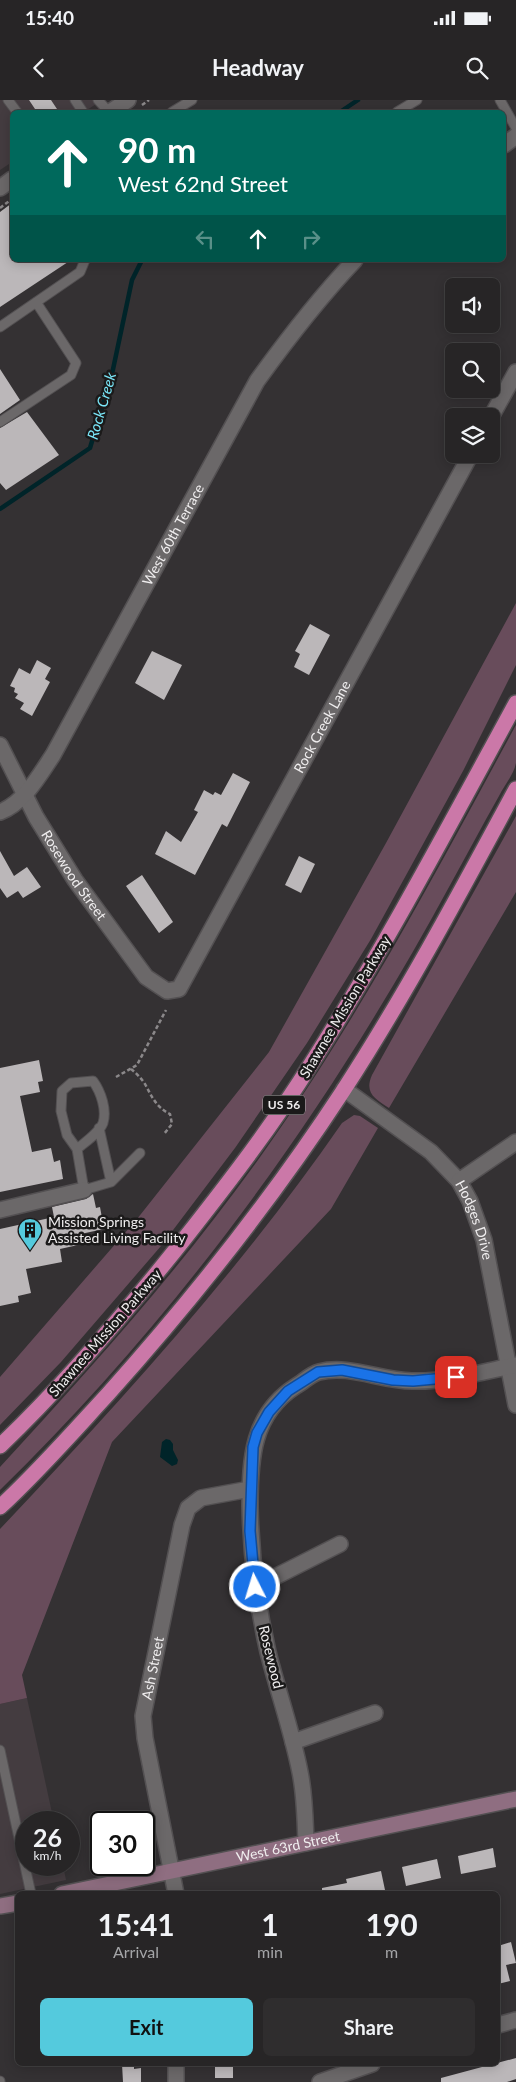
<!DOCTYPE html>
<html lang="en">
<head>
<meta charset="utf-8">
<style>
	body { margin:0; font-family:Lato,sans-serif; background:#2f2d2e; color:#f1f3f6; height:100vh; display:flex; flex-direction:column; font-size:19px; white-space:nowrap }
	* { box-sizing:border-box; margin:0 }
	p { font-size:16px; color:#a4a5a7 }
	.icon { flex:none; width:28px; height:28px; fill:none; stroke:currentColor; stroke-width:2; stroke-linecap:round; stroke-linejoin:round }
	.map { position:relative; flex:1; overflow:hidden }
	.panel { position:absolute; left:15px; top:1791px; width:485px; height:175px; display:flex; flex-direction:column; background:#272526; border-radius:8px; box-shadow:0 2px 12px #0003,0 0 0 1px #434243 }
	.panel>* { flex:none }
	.hud { position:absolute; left:10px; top:10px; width:496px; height:152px; border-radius:8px; box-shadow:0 2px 12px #0003,0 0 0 1px #434243; background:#00695c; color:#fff; overflow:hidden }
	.controls { position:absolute; left:445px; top:178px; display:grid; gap:10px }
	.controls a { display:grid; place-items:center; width:55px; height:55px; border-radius:8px; background:#272526; box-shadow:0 2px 12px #0003,0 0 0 1px #434243; font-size:25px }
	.speed { position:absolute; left:15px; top:1711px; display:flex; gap:10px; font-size:25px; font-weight:700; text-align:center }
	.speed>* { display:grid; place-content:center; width:65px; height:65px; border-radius:50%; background:#272526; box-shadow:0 2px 12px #0003,0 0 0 1px #434243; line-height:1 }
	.speed small { font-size:12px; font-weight:400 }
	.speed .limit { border:2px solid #111; border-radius:8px; background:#fff; color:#111 }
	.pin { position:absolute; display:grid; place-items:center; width:42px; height:42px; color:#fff; margin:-21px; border-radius:10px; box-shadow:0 2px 8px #0006 }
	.me { position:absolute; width:55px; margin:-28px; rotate:355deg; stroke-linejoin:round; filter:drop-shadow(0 0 4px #0008) }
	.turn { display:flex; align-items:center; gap:18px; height:105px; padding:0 25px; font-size:22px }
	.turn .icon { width:65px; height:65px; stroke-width:2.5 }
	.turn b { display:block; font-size:35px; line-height:42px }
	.lanes { display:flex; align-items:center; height:48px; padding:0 25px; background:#0003; justify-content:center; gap:25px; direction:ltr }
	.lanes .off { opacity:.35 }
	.eta { display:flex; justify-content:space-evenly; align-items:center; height:85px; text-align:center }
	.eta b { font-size:30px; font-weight:700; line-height:35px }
	.button { display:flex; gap:10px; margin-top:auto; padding:10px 25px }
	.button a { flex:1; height:58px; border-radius:8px; background:#54cadd; color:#111; font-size:20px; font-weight:700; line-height:58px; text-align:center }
	.button a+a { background:#2f2d2e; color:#f1f3f6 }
	.status { display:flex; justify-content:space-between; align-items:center; height:35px; padding:0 25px; background:#272526; direction:ltr }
	.status svg { height:14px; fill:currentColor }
	header { display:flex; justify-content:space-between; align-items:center; height:65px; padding:0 25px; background:#272526; font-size:22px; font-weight:700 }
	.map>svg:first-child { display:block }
	.built { fill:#443c40 }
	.green { fill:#684c5b }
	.water { fill:#002429 }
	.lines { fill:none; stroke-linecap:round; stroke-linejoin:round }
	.stream { stroke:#002429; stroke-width:4.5 }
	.building { fill:#bbb7b9 }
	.service-casing { stroke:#535052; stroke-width:11 }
	.minor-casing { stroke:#535052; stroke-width:18 }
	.secondary-casing { stroke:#535052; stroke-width:18 }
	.trunk-casing { stroke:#535052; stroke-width:18 }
	.path { stroke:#8b888a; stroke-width:2.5; stroke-dasharray:4 2.5; stroke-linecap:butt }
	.service { stroke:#6b6869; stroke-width:9 }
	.minor { stroke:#6b6869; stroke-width:15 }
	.secondary { stroke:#8f6e81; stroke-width:15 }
	.trunk { stroke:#cb78a8; stroke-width:15 }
	.route-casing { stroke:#114b97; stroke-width:12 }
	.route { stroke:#1a73e8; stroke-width:9 }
	.labels { text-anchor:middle; stroke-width:5; stroke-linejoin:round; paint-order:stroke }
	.shield { fill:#1b1a1a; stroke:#b0aeaf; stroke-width:1 }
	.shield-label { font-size:12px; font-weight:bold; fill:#f0eeef }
	.street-label { font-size:14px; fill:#f0eeef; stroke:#1b1a1a }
	.poi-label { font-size:14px; fill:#f0eeef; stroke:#1b1a1a; text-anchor:start }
	.water-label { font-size:15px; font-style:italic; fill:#7be8fa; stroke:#1b1a1a }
</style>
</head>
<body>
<div class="status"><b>15:40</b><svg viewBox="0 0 49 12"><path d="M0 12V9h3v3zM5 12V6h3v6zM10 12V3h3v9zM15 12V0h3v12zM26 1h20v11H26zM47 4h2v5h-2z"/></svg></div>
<header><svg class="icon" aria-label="back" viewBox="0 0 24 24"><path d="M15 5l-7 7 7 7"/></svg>Headway<svg class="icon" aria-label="search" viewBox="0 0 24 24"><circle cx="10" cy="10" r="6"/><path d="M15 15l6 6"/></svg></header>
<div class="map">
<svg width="516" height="1982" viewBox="0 0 516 1982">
	<rect width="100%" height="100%" fill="#343133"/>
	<path class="built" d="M0,0H102L84,12H12V62L0,70Z
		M27,1598L54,1722H26V1765H63L66,1780L0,1794V1604Z"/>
	<path class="green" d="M516,503V565L463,671L410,768L371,839L307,943L235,1048L161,1146L61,1262L0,1325V1277L137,1119L269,952L386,743Z
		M516,625C516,637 516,651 516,663C514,674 504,686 499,696C482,726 466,756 449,787C328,1010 182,1212 0,1390V1367C91,1268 180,1169 258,1060C357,922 435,774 516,625Z
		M516,716V792L389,1008C375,999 364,993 372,975Z
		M354,1015L360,1016L378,1028L331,1109L112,1342L22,1575L27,1598L0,1604V1429C122,1300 241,1169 342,1023Z"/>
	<path class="water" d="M166,1339L170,1340L173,1344V1350L178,1360L177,1364L172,1366L160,1357L162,1342Z"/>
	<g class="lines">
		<path class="stream" d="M340,12L358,0
			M0,409L90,348L112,274L132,180L142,160"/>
	</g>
	<path class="building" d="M29,0H51L59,12H37Z
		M12,103V160H71L0,207V112Z
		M0,269L20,300L0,314Z
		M27,312L59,355L6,390L0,383V328Z
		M310,524L330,535L309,575L294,567L300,554L295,551Z
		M152,551L182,565L164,600L135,583Z
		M37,560L51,568L45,579L50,582L32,616L20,609L24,603L15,598L18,594L14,592L15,588L10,586L19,568L30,574Z
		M233,673L250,682L227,727L222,724L195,775L155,754L166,731L181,742L198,712L194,710L204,690L213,695L215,692L221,695Z
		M0,751L14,776L27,767L41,787L23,798L18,791L7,798L0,788Z
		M299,756L315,764L301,793L285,785Z
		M142,775L173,822L159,833L126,786Z
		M39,960L43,981L38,982L40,992L20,996L32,1052L51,1048L54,1062L60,1060L63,1079L0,1092V968Z
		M93,1094L96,1108L100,1107L104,1129L76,1135L78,1145L60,1149L62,1162L26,1169L31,1193L18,1196L19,1202L0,1206V1129L54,1117L52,1107L86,1099Z
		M493,1748L496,1767L461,1774L458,1756Z
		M437,1759L441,1778L406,1786L402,1767Z
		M381,1771L385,1790L367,1794H322V1788L347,1783L346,1779Z
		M511,1842L516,1863L506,1865L510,1881L498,1884V1846Z
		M516,1958V1979L507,1982H441V1978Z
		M122,1964H134V1969L141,1968V1982H123Z
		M215,1964H233V1978H215Z"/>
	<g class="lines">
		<g class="service-casing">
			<path id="service" d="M8,0L17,12
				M75,0L83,12
				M98,0L109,12
				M500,0L516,28
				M172,12L192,0
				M397,12L417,0
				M0,227L80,172L85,160
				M0,322L71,275L76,263L36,202
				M99,1028L111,1082
				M77,1049C85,1042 99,1033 103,1023C107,1010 101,992 93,981L71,983L62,991L61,1011L67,1035L77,1049L84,1090L111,1082L140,1053
				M0,1650L31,1794
				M0,1981V1982"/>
		</g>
		<g class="minor-casing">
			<g id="minor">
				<path d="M110,12L128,0"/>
				<path d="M504,45L516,36"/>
				<path d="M0,88L12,79"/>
				<path d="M491,317L516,272"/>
				<path id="s1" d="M0,645L36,717L75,780L146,877L167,891L179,889L471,354"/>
				<path id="s2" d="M0,712C24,703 39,676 53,655L257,281C288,238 319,198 355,160"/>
				<path id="s3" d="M344,989L431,1052L459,1081L470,1101L484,1140L516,1305"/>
				<path d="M459,1081L516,1042"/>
				<path d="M0,1110L84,1090"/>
				<path d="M255,1487L340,1444"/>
				<path d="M293,1642L375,1613"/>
				<path d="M306,1743C305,1719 305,1696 300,1672C292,1631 278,1592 268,1552C257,1504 251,1455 250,1406C250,1359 252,1314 296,1286C303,1282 311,1274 319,1272C349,1264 381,1281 412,1281C447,1282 482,1272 516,1265"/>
				<path id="s4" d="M176,1794L145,1638L143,1616L182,1425L188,1408L201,1398L250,1389"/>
				<path d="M498,1925L516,1920"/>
				<path d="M176,1982V1964"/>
				<path d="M320,1982L372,1964"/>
			</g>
		</g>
		<g class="secondary-casing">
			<g id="secondary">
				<path id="s5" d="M62,1794L516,1699"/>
				<path d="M0,1806L18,1803"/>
			</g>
		</g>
		<g class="trunk-casing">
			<path id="trunk" d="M0,1346C67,1282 127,1211 185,1138C229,1082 273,1025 311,964C385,847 450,724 516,603
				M0,1407C38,1372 73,1332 108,1294C193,1199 273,1098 343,991C406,894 461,791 516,689"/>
		</g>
		<path class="path" d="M142,5L149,0
			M0,108L12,99
			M131,969C136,973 141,978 145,984C152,997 156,1007 170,1014L172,1024L164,1034
			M116,977L137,965L166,910"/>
		<use href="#service" class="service"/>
		<use href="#minor" class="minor"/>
		<use href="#secondary" class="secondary"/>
		<use href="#trunk" class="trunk"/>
	</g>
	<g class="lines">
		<g class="route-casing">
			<path id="route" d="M255,1487L250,1431L253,1347L257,1333L269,1312L288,1291L318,1272L342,1270L393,1280L413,1281L456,1277"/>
		</g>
		<use href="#route" class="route"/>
	</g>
	<defs>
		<g id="building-pin" transform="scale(1.25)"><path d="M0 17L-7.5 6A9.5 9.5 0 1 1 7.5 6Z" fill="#54cadd" stroke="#1b1a1a"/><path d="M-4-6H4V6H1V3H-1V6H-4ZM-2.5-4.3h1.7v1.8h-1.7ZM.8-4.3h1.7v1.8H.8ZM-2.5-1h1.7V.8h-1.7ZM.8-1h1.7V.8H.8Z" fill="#111"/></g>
	</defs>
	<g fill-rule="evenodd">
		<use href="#building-pin" x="30" y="1130"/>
	</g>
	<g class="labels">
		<rect class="shield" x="263" y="995.5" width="42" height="19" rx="4"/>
		<g class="shield-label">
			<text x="284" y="1009">US 56</text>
		</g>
		<g class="street-label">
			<text dy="5" stroke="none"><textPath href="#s2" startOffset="330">West 60th Terrace</textPath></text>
			<text dy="5" stroke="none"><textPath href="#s1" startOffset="611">Rock Creek Lane</textPath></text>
			<text dy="5" stroke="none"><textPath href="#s1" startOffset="150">Rosewood Street</textPath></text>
			<text transform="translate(345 907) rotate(-59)" y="5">Shawnee Mission Parkway</text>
			<text dy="5" stroke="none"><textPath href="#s3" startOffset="190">Hodges Drive</textPath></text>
			<text transform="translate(105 1233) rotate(-49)" y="5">Shawnee Mission Parkway</text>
			<text transform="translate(271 1557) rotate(76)" y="5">Rosewood</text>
			<text dy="5" stroke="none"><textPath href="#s4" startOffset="230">Ash Street</textPath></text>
			<text dy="5" stroke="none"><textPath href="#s5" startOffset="231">West 63rd Street</textPath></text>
		</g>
		<g class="poi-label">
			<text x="48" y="1127">Mission Springs<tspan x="48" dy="16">Assisted Living Facility</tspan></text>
		</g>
		<g class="water-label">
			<text transform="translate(102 306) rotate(-74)" y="5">Rock Creek</text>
		</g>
	</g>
</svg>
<div class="controls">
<a><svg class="icon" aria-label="sound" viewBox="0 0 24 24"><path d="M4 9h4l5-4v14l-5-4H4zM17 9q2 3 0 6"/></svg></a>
<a><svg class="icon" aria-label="search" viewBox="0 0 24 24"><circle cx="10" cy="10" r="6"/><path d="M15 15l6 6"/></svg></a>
<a><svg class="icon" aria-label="layers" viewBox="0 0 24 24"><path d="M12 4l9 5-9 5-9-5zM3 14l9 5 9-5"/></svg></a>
</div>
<div class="speed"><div>26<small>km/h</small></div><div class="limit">30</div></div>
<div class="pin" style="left:456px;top:1277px;background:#d93025"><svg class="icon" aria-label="arrive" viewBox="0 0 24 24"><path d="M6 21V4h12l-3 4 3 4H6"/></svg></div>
<svg class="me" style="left:255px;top:1487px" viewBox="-20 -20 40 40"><circle r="17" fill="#1a73e8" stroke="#fff" stroke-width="3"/><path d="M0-11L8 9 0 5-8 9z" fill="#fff"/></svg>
<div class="hud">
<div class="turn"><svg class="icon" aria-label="ahead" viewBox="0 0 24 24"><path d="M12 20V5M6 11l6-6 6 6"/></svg><div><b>90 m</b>West 62nd Street</div></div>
<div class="lanes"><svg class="icon off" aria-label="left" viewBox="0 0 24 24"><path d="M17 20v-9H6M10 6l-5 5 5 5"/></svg><svg class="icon" aria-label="ahead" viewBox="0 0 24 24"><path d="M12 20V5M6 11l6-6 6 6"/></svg><svg class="icon off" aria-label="right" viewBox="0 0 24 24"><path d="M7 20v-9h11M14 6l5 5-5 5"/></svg></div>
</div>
<section class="panel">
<div class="eta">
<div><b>15:41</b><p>Arrival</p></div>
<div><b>1</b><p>min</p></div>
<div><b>190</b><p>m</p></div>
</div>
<div class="button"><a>Exit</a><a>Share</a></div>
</section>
</div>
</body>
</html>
